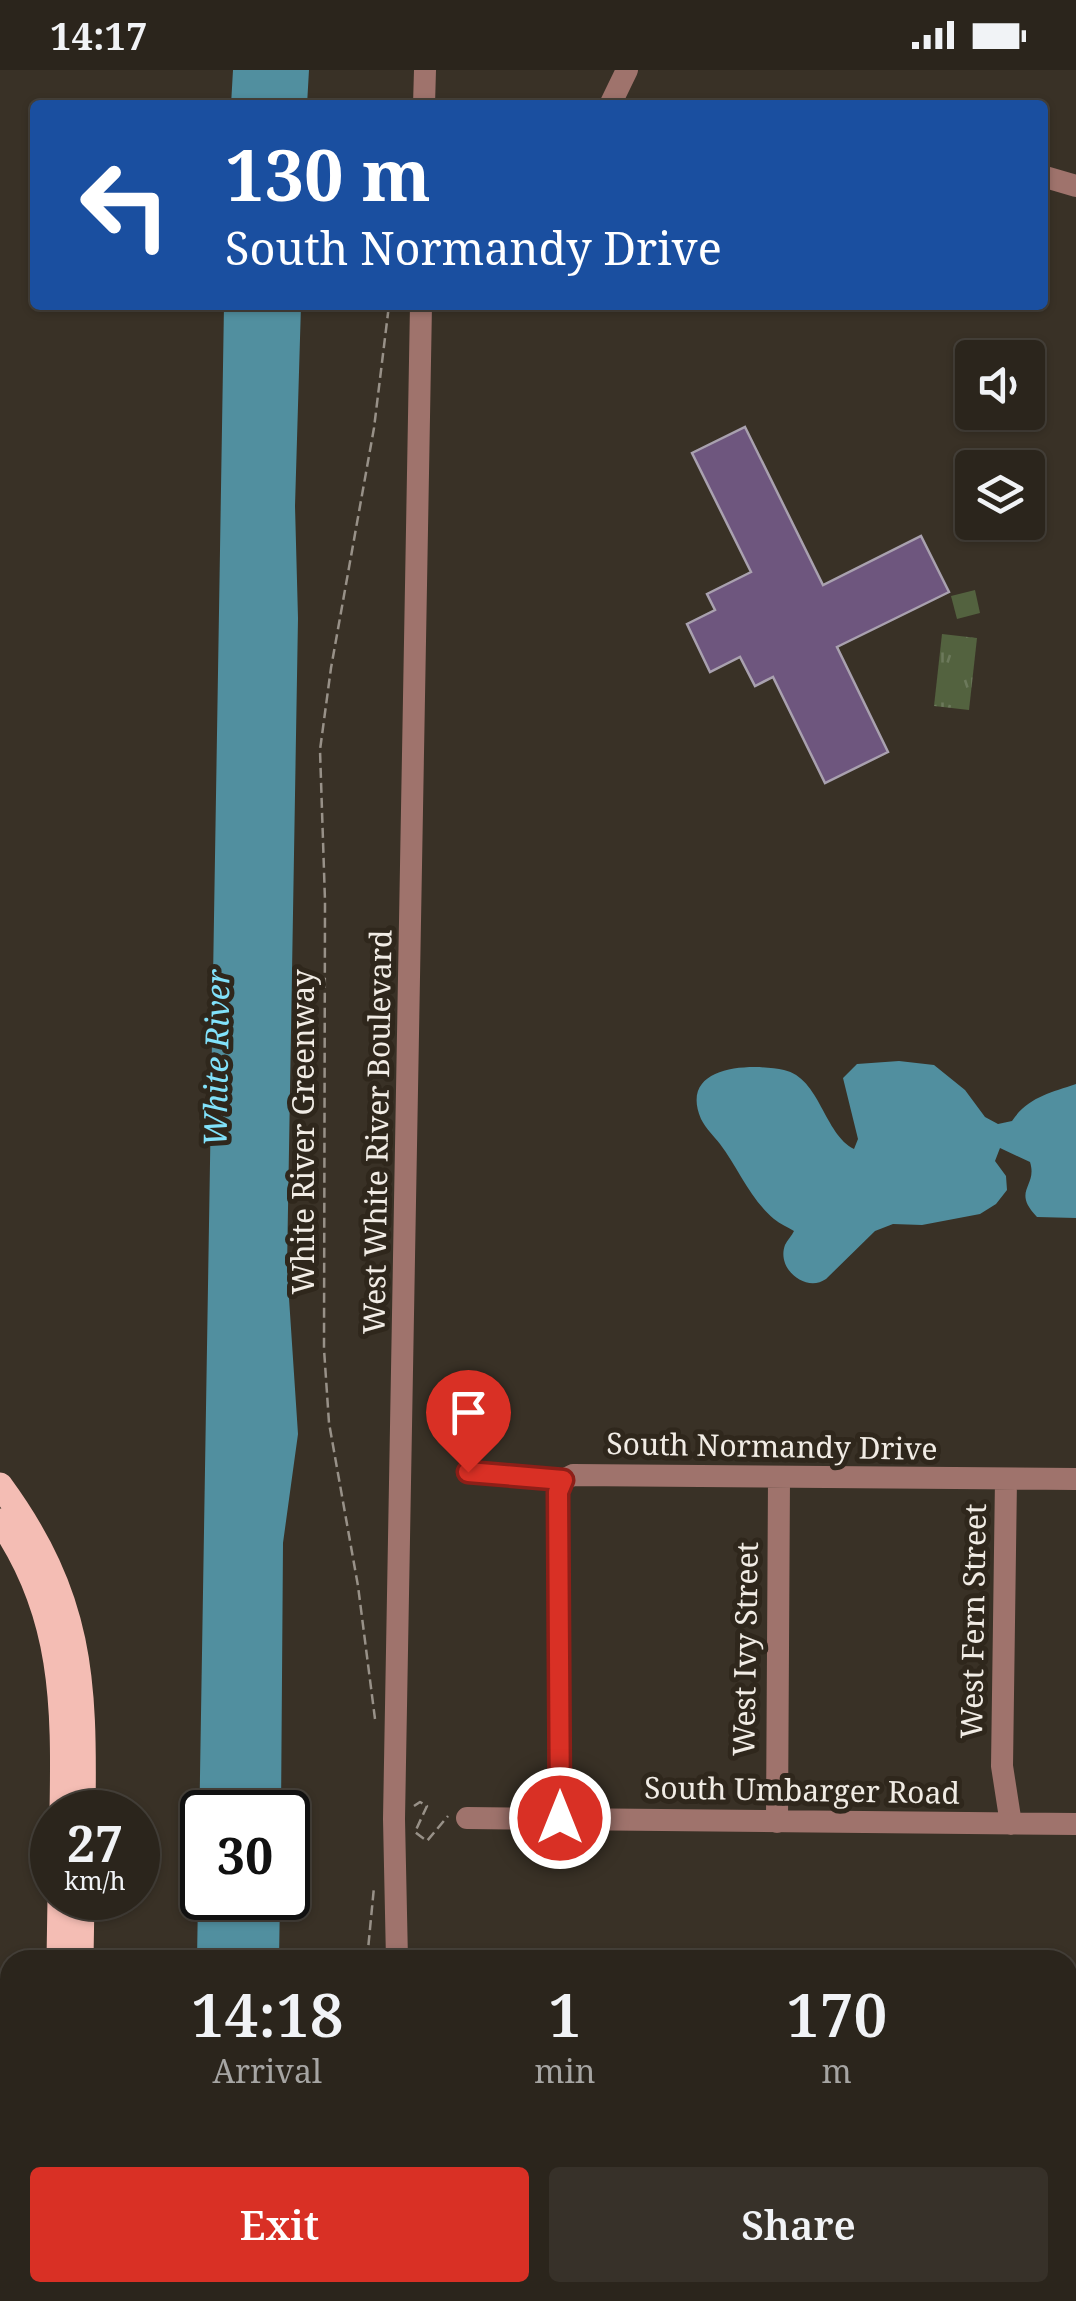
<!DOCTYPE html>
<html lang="en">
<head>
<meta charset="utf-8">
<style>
	body { margin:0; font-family:"Noto Serif",serif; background:#373129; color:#f1f3f6; height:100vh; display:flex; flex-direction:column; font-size:38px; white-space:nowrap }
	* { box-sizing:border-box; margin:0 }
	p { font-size:32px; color:#a6a5a3 }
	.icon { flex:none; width:55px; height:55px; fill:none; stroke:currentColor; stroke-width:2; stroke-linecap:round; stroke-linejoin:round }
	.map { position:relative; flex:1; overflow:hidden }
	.details { position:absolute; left:0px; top:1880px; width:1078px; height:352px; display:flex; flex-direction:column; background:#2b251c; border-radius:30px 30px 0 0; box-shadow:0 2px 8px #0004,0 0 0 2px #47423b }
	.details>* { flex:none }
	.guide { position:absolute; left:30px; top:30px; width:1018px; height:210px; border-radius:10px; box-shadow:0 2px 8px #0004,0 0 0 2px #47423b; background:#1a4fa0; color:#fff; overflow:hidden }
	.tools { position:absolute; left:955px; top:270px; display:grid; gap:20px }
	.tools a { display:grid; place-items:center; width:90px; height:90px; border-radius:10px; background:#2b251c; box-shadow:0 2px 8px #0004,0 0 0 2px #47423b; font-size:50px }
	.speed { position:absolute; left:30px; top:1720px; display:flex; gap:20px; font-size:50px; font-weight:700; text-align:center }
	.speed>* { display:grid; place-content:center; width:130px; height:130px; border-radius:50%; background:#2b251c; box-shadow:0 2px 8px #0004,0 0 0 2px #47423b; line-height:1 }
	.speed small { font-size:25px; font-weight:400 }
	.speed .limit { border:5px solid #111; border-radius:15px; background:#fff; color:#111 }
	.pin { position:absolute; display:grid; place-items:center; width:85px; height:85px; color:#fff; margin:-102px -42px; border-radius:50% 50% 50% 0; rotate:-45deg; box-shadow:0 0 10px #0007 }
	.pin .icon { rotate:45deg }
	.me { position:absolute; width:110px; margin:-55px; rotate:0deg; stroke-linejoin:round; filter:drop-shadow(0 0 8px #0008) }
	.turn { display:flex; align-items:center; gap:35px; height:210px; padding:0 30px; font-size:45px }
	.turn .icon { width:130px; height:130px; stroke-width:2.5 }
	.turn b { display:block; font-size:70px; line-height:85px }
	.eta { display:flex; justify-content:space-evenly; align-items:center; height:170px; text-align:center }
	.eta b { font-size:60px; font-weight:600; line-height:70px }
	.cta { display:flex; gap:20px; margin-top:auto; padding:20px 30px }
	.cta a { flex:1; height:115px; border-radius:10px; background:#d93025; color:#fff; font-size:40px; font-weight:600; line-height:115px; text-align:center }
	.cta a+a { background:#373129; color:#f1f3f6 }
	.status { display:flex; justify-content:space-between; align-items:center; height:70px; padding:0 50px; background:#2b251c; direction:ltr }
	.status svg { height:28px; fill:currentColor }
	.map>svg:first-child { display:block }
	.grass { fill:url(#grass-tufts) }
	.pitch { fill:#53623f }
	.water { fill:#518f9f }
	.building { fill:#6e567e; stroke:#a9a1af; stroke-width:2.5 }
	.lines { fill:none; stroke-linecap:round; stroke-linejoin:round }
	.path { stroke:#989188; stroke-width:2.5; stroke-dasharray:10 5; stroke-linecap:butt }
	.minor { stroke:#9f736c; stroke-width:22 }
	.major { stroke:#f4bdb4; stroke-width:25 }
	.route-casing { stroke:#8d1f18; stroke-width:25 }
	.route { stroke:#d93025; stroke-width:18 }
	.labels { text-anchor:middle; stroke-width:10; stroke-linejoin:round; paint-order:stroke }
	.street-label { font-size:30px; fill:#f1ece5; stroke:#2f271c }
	.water-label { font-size:32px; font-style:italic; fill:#81e2fb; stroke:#2f271c }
</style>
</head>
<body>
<div class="status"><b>14:17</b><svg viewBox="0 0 49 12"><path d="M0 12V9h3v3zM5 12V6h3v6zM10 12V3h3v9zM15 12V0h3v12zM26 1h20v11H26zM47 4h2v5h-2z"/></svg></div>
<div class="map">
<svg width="1076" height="2231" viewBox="0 0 1076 2231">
	<defs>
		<pattern id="grass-tufts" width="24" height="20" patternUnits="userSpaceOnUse" patternTransform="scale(2.5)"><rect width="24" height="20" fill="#53623f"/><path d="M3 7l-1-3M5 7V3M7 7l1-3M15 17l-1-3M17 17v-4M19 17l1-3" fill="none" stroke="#6c795b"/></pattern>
	</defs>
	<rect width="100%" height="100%" fill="#393126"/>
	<path class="grass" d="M942,564L977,568L969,640L934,636Z"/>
	<path class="pitch" d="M975,520L980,543L957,549L951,526Z"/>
	<path class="water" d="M233,0H309L307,35H231Z
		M224,235H301L295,436L298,548L287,1198L298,1364L283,1473L281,1742H202V1828H280L279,1890H197Z
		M899,991L934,995L965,1020L985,1047L998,1054L1012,1051C1028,1027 1050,1023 1076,1014V1148L1037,1147C1011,1120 1038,1117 1030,1092L1000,1078L995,1091L1006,1106L1007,1120L996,1134L980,1144L922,1155L893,1154L875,1161L826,1209C806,1223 776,1199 785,1175C787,1170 792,1166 794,1161C788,1157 780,1154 774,1149C751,1130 738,1098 720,1074C714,1066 706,1059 701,1049C678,995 751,993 784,1000C820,1008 824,1064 854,1079L858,1069L843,1008L857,994Z
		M200,2223H276V2231H200Z"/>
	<path class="building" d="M745,357L823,515L921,466L949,522L837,577L888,682L825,713L773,607L755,616L740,587L710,602L687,554L715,540L707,524L751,502L692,383Z
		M1068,1997H1076V2142H1068Z
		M520,2222H586V2231H520Z"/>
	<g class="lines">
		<path class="path" d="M375,1649L358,1516L329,1353L324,1279L325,831L320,680L331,598L374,358L389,235
			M414,1736L420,1732L427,1736L415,1762L427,1771L448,1746
			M367,1890L374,1817
			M348,2231V2222"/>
		<path class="minor" d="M424,35L425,0
			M610,35L627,0
			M1042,106L1076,116
			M468,1402L563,1410L573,1405L1076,1409
			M1006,1409L1002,1696L1011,1754
			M559,1747L558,1422L563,1410
			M467,1748L1076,1754
			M777,1752L779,1408
			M397,1890L394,1749L421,235
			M416,2222L417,2231"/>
		<path class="major" d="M0,1415C82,1527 85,1609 83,1742
			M0,1451C64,1543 64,1636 62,1742
			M59,1890L60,1828
			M81,1890L82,1828
			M54,2231V2222
			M76,2231V2222"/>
	</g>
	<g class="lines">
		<g class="route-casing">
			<path id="route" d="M468,1402L563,1410L558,1422L560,1748"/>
		</g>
		<use href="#route" class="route"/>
	</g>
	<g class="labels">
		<g class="street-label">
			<text transform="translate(304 1062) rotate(-90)" y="10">White River Greenway</text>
			<text transform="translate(378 1062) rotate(-89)" y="10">West White River Boulevard</text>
			<text transform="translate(772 1377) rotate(1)" y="10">South Normandy Drive</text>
			<text transform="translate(974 1551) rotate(-89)" y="10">West Fern Street</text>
			<text transform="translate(746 1579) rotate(-89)" y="10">West Ivy Street</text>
			<text transform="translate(802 1721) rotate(1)" y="10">South Umbarger Road</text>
		</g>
		<g class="water-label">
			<text transform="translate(217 988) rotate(-89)" y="11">White River</text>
		</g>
	</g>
</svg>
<div class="tools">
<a><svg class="icon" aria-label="sound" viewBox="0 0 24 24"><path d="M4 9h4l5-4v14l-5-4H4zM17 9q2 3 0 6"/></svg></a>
<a><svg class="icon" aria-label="layers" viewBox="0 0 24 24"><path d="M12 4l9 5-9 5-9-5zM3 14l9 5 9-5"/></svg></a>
</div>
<div class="speed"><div>27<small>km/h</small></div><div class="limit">30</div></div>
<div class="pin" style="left:468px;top:1402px;background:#d93025"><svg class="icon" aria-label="arrive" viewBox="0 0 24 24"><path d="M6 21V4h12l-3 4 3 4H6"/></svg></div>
<svg class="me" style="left:560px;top:1748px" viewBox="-20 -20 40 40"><circle r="17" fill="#d93025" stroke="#fff" stroke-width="3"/><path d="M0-11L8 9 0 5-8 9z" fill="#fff"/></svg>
<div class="guide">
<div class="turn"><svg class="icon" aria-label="left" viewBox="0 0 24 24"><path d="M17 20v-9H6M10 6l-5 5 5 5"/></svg><div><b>130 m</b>South Normandy Drive</div></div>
</div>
<section class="details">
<div class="eta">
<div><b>14:18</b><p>Arrival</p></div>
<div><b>1</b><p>min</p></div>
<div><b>170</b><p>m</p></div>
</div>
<div class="cta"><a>Exit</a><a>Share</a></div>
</section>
</div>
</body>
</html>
